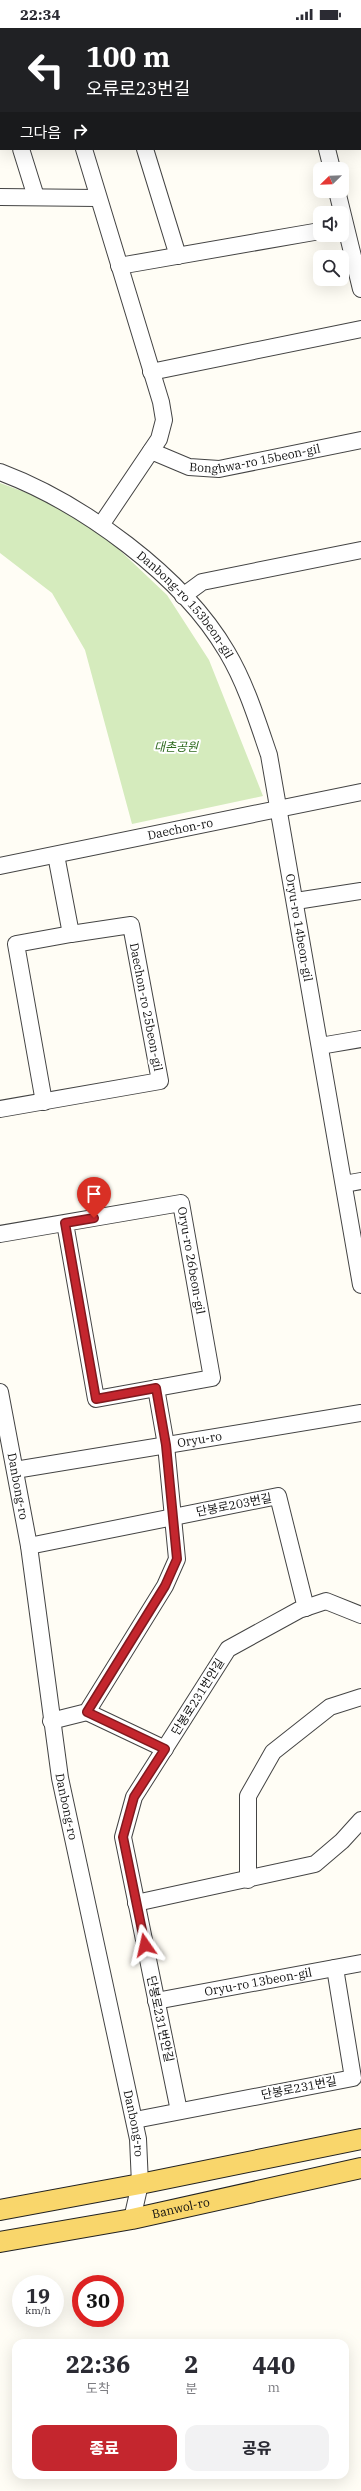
<!DOCTYPE html>
<html lang="ko">
<head>
<meta charset="utf-8">
<style>
	body { margin:0; font-family:"IBM Plex Serif","Noto Sans KR",serif; background:#f2f2f3; color:#2b2b33; height:100vh; display:flex; flex-direction:column; font-size:15px; white-space:nowrap }
	* { box-sizing:border-box; margin:0 }
	p { font-size:13px; color:#7c7c81 }
	.icon { flex:none; width:22px; height:22px; fill:none; stroke:currentColor; stroke-width:2; stroke-linecap:round; stroke-linejoin:round }
	.map { position:relative; flex:1; overflow:hidden }
	.panel { position:absolute; left:12px; top:2311px; width:337px; height:140px; display:flex; flex-direction:column; background:#fff; border-radius:12px; box-shadow:0 4px 16px #0002 }
	.panel>* { flex:none }
	.top-card { position:absolute; left:0px; top:0px; width:361px; height:122px; box-shadow:0 4px 16px #0002; background:#202124; color:#fff; overflow:hidden }
	.needle { width:26px; rotate:247deg }
	.controls { position:absolute; left:313px; top:134px; display:grid; gap:8px }
	.controls a { display:grid; place-items:center; width:36px; height:36px; border-radius:8px; background:#fff; box-shadow:0 4px 16px #0002; font-size:20px }
	.speed { position:absolute; left:12px; top:2247px; display:flex; gap:8px; font-size:20px; font-weight:700; text-align:center }
	.speed>* { display:grid; place-content:center; width:52px; height:52px; border-radius:50%; background:#fff; box-shadow:0 4px 16px #0002; line-height:1 }
	.speed small { font-size:10px; font-weight:400 }
	.speed .limit { border:6px solid #d22; background:#fff; color:#111 }
	.pin { position:absolute; display:grid; place-items:center; width:34px; height:34px; color:#fff; margin:-41px -17px; border-radius:50% 50% 50% 0; rotate:-45deg; box-shadow:0 0 4px #0007 }
	.pin .icon { rotate:45deg }
	.me { position:absolute; width:44px; margin:-22px; rotate:349deg; stroke-linejoin:round; filter:drop-shadow(0 0 3px #0008) }
	.turn { display:flex; align-items:center; gap:14px; height:84px; padding:0 20px; font-size:18px }
	.turn .icon { width:52px; height:52px; stroke-width:2.5 }
	.turn b { display:block; font-size:28px; line-height:34px }
	.then { display:flex; align-items:center; height:38px; padding:0 20px; background:#0003; gap:8px; font-size:15px }
	.eta { display:flex; justify-content:space-evenly; align-items:center; height:68px; text-align:center }
	.eta b { font-size:24px; font-weight:800; line-height:28px }
	.button { display:flex; gap:8px; margin-top:auto; padding:8px 20px }
	.button a { flex:1; height:46px; border-radius:12px; background:#c4262e; color:#fff; font-size:16px; font-weight:800; line-height:46px; text-align:center }
	.button a+a { background:#f2f2f3; color:#2b2b33 }
	.status { display:flex; justify-content:space-between; align-items:center; height:28px; padding:0 20px; background:#fff; direction:ltr }
	.status svg { height:11px; fill:currentColor }
	.map>svg:first-child { display:block }
	.green { fill:#d5ebbd }
	.lines { fill:none; stroke-linecap:round; stroke-linejoin:round }
	.minor-casing { stroke:#444; stroke-width:18 }
	.major-casing { stroke:#222; stroke-width:22 }
	.minor { stroke:#fff; stroke-width:16 }
	.major { stroke:#f9d66b; stroke-width:20 }
	.tram { stroke:#c4262e; stroke-width:1 }
	.route-casing { stroke:#7f191e; stroke-width:10 }
	.route { stroke:#c4262e; stroke-width:7 }
	.labels { text-anchor:middle; stroke-width:4; stroke-linejoin:round; paint-order:stroke }
	.street-label { font-size:12px; fill:#111; stroke:#fff }
	.park-label { font-size:12px; font-style:italic; fill:#2f6b1f; stroke:#fff }
</style>
</head>
<body>
<div class="status"><b>22:34</b><svg viewBox="0 0 49 12"><path d="M0 12V9h3v3zM5 12V6h3v6zM10 12V3h3v9zM15 12V0h3v12zM26 1h20v11H26zM47 4h2v5h-2z"/></svg></div>
<div class="map">
<svg width="361" height="2463" viewBox="0 0 361 2463">
	<rect width="100%" height="100%" fill="#fffdf5"/>
	<path class="green" d="M0,455L49,473L110,513L167,567L209,632L263,768L132,796L85,622L52,565L0,525Z"/>
	<g class="lines">
		<g class="minor-casing">
			<g id="minor">
				<path d="M360,21H361"/>
				<path d="M0,31H1"/>
				<path d="M0,95H1"/>
				<path d="M21,121L36,169"/>
				<path d="M84,121L161,374L164,392L159,411L101,497"/>
				<path d="M145,121L178,228"/>
				<path d="M327,121L332,141"/>
				<path d="M337,163L361,261"/>
				<path d="M0,169L97,170"/>
				<path d="M119,238L320,203"/>
				<path d="M151,344L361,301"/>
				<path id="s1" d="M151,423L189,439L219,441L361,412"/>
				<path id="s2" d="M0,444C82,475 182,547 227,624C246,656 257,692 269,727L361,1257"/>
				<path d="M183,568L202,554L361,522"/>
				<path id="s3" d="M0,838L361,764"/>
				<path d="M296,873L361,863"/>
				<path d="M320,1018L361,1011"/>
				<path d="M44,1074L16,916L71,906"/>
				<path d="M0,1081L160,1053L131,897L71,906L56,827"/>
				<path d="M344,1156L361,1153"/>
				<path id="s4" d="M0,1206L181,1175L212,1350L96,1371L65,1195"/>
				<path id="s5" d="M0,1364L29,1518L60,1750L138,2111L140,2156L132,2191"/>
				<path id="s6" d="M15,1442L361,1385"/>
				<path d="M29,1518L278,1468L306,1580"/>
				<path d="M87,1684L165,1721"/>
				<path d="M51,1693L87,1684L165,1558L177,1531L166,1417L156,1360"/>
				<path d="M248,1852V1768L273,1724L330,1679L361,1669"/>
				<path d="M136,1875L315,1836L342,1813L361,1792"/>
				<path id="s7" d="M156,1973L361,1935"/>
				<path d="M179,2083L123,1809L134,1769L228,1621L299,1582L326,1573L361,1587"/>
				<path d="M135,2092L353,2050L335,1940"/>
			</g>
		</g>
		<g class="major-casing">
			<g id="major">
				<path d="M360,3L361,6"/>
				<path d="M0,2182L140,2156L361,2111"/>
				<path id="s8" d="M0,2214L132,2191L361,2140"/>
			</g>
		</g>
		<use href="#minor" class="minor"/>
		<use href="#major" class="major"/>
		<path class="tram" d="M323,0L324,1
			M335,0L336,1
			M360,65L361,69
			M360,97L361,102"/>
	</g>
	<g class="lines">
		<g class="route-casing">
			<path id="route" d="M94,1190L65,1195L96,1371L156,1360L166,1417L177,1531L165,1558L87,1684L165,1721L134,1769L123,1809L145,1917"/>
		</g>
		<use href="#route" class="route"/>
	</g>
	<g class="labels">
		<g class="street-label">
			<text dy="4" stroke="none"><textPath href="#s1" startOffset="108">Bonghwa-ro 15beon-gil</textPath></text>
			<text dy="4" stroke="none"><textPath href="#s2" startOffset="231">Danbong-ro 153beon-gil</textPath></text>
			<text dy="4" stroke="none"><textPath href="#s3" startOffset="184">Daechon-ro</textPath></text>
			<text dy="4" stroke="none"><textPath href="#s2" startOffset="581">Oryu-ro 14beon-gil</textPath></text>
			<text transform="translate(146 979) rotate(79)" y="4">Daechon-ro 25beon-gil</text>
			<text dy="4" stroke="none"><textPath href="#s4" startOffset="242">Oryu-ro 26beon-gil</textPath></text>
			<text dy="4" stroke="none"><textPath href="#s6" startOffset="187">Oryu-ro</textPath></text>
			<text dy="4" stroke="none"><textPath href="#s5" startOffset="96">Danbong-ro</textPath></text>
			<text transform="translate(234 1477) rotate(-11)" y="4">단봉로203번길</text>
			<text transform="translate(198 1669) rotate(-58)" y="4">단봉로231번안길</text>
			<text dy="4" stroke="none"><textPath href="#s5" startOffset="420">Danbong-ro</textPath></text>
			<text dy="4" stroke="none"><textPath href="#s7" startOffset="104">Oryu-ro 13beon-gil</textPath></text>
			<text transform="translate(160 1991) rotate(78)" y="4">단봉로231번안길</text>
			<text transform="translate(299 2060) rotate(-11)" y="4">단봉로231번길</text>
			<text dy="4" stroke="none"><textPath href="#s5" startOffset="744">Danbong-ro</textPath></text>
			<text dy="4" stroke="none"><textPath href="#s8" startOffset="184">Banwol-ro</textPath></text>
		</g>
		<g class="park-label">
			<text x="176" y="723">대촌공원</text>
		</g>
	</g>
</svg>
<div class="controls">
<a><svg class="needle" viewBox="-14 -14 28 28"><path d="M0-13l5 13h-10z" fill="#e53935"/><path d="M0 13l5-13h-10z" fill="#7c7c81"/></svg></a>
<a><svg class="icon" aria-label="sound" viewBox="0 0 24 24"><path d="M4 9h4l5-4v14l-5-4H4zM17 9q2 3 0 6"/></svg></a>
<a><svg class="icon" aria-label="search" viewBox="0 0 24 24"><circle cx="10" cy="10" r="6"/><path d="M15 15l6 6"/></svg></a>
</div>
<div class="speed"><div>19<small>km/h</small></div><div class="limit">30</div></div>
<div class="pin" style="left:94px;top:1190px;background:#d93025"><svg class="icon" aria-label="arrive" viewBox="0 0 24 24"><path d="M6 21V4h12l-3 4 3 4H6"/></svg></div>
<svg class="me" style="left:145px;top:1917px" viewBox="-20 -20 40 40"><path d="M0-17L14 15 0 8-14 15z" fill="#c4262e" stroke="#fff" stroke-width="4"/></svg>
<div class="top-card">
<div class="turn"><svg class="icon" aria-label="left" viewBox="0 0 24 24"><path d="M17 20v-9H6M10 6l-5 5 5 5"/></svg><div><b>100 m</b>오류로23번길</div></div>
<div class="then">그다음<svg class="icon" aria-label="right" viewBox="0 0 24 24"><path d="M7 20v-9h11M14 6l5 5-5 5"/></svg></div>
</div>
<section class="panel">
<div class="eta">
<div><b>22:36</b><p>도착</p></div>
<div><b>2</b><p>분</p></div>
<div><b>440</b><p>m</p></div>
</div>
<div class="button"><a>종료</a><a>공유</a></div>
</section>
</div>
</body>
</html>
